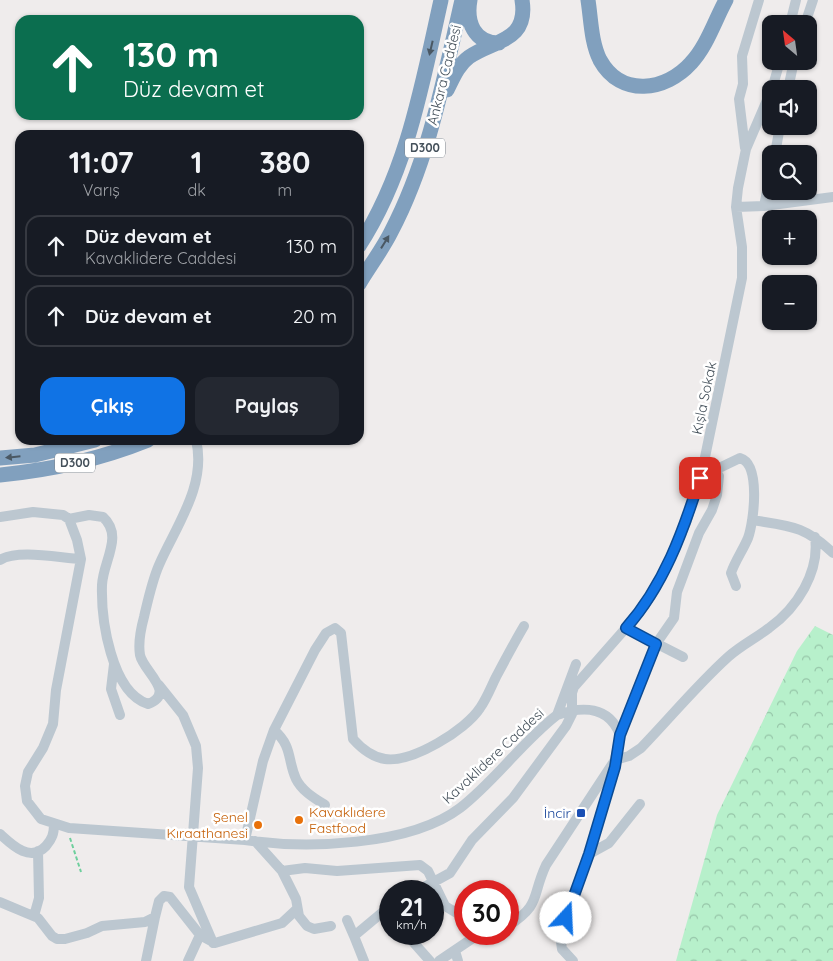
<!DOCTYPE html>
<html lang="tr">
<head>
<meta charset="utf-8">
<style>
	body { margin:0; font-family:Quicksand,sans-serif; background:#242831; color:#f1f3f6; height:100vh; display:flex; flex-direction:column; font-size:19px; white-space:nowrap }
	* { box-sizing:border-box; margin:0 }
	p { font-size:16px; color:#9ea1a6 }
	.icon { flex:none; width:28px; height:28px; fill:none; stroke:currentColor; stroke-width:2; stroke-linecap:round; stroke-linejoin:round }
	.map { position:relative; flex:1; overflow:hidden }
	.sheet { position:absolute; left:15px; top:130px; width:349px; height:315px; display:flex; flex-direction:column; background:#171b24; border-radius:15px; box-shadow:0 1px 4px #0004 }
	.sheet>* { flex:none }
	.top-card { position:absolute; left:15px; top:15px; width:349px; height:105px; border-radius:15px; box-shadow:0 1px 4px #0004; background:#0b6e4f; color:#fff; overflow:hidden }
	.needle { width:32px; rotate:331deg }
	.buttons { position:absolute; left:762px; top:15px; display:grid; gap:10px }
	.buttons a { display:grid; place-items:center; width:55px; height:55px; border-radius:10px; background:#171b24; box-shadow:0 1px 4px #0004; font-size:25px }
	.speed { position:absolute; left:379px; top:880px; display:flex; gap:10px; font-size:25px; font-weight:700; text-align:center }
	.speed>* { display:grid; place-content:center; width:65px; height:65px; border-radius:50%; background:#171b24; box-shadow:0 1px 4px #0004; line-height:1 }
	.speed small { font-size:12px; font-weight:400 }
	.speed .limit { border:8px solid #d22; background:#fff; color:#111 }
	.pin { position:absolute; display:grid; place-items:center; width:42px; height:42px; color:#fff; margin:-21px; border-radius:10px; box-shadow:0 2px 8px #0006 }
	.me { position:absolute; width:55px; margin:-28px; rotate:20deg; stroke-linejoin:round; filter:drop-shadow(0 0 4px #0008) }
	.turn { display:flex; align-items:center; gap:18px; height:105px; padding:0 25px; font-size:22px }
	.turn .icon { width:65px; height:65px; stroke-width:2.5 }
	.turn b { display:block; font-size:35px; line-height:42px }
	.eta { display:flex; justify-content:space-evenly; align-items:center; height:85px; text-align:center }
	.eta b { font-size:30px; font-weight:800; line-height:35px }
	.primary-button { display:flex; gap:10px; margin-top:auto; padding:10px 25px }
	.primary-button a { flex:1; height:58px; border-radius:15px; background:#1073e5; color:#fff; font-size:20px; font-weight:800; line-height:58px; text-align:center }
	.primary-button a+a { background:#242831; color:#f1f3f6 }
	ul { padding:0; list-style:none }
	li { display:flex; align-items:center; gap:15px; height:62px; margin:0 10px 8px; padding:0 15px; border:2px solid #363941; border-radius:15px }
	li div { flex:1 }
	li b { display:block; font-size:19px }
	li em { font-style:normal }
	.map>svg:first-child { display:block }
	.forest { fill:url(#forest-crowns) }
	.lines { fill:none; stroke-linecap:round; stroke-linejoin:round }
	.path { stroke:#6ecf9d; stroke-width:2; stroke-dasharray:4 2.5; stroke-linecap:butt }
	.minor { stroke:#bcc7d0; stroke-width:10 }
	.highway { stroke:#81a0be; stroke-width:15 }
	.oneway { fill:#4a5864 }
	.route-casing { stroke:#0a4b95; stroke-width:12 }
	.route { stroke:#1073e5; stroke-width:9 }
	.transit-dot { fill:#1a4fb4; stroke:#fff; stroke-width:2 }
	.food-dot { fill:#e8710a; stroke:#fff; stroke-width:2 }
	.labels { text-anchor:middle; stroke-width:5; stroke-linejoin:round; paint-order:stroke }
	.shield { fill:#fff; stroke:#7c848c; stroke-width:1 }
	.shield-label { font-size:12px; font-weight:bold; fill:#44505a }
	.street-label { font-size:14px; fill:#44505a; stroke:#fff }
	.food-label { font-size:14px; fill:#c56008; stroke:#fff; text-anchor:start }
	.transit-label { font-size:14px; fill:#164399; stroke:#fff; text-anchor:end }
</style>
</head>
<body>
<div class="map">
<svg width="833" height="961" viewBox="0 0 833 961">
	<defs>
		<pattern id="forest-crowns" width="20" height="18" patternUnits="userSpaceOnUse" patternTransform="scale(1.25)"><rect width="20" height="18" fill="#b7f0cb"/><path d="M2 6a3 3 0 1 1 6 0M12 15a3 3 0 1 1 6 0" fill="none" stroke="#96c5a8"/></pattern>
	</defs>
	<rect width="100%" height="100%" fill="#efecec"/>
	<path class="forest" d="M815,626L833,635V961H676L717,815L797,651Z"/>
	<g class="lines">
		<path class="path" d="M534,723L536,714
			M479,759L490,768
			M70,838L81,872"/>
		<path class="minor" d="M790,24L796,0
			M805,24L813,0
			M772,89L780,61
			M788,89L794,61
			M745,148L739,99L743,84L742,56L759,0
			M775,154L780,126
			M764,206L771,171
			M736,207L764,206L833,197
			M715,470L740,458C761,464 754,521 748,538C743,550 735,561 731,573L736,586
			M0,517L33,512L63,515L69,519L77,540L81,559L56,690L53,724L43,748L28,772L25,786L27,801L41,819L69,828L245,840C306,849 410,846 460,808C494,782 522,742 557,715C582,706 609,706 620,735L615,760L546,865C531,897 542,904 508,926
			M69,519L89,515L103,517C124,536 103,561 102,585C101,619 111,692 148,704C177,693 143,671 140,655C138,643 141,628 144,617C148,600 152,581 159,565C176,526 207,485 196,440
			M752,520C789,526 804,525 833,553
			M0,560C17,549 60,558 81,559
			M626,628L683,657
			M114,664L111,689L120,715
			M159,685L183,715L196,746L198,768L189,887L213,943
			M557,715L576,664
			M274,730C293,747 287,759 296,779C302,791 314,798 325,805
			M620,735L656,644L674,618L677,592L699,533L712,510L717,495L719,476L712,466L704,462
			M0,834C12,845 30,863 46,846C52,839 54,834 54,824
			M245,840L263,761L274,730L315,650L326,633L335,628L341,633L353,739C361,748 372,757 385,759C412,763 466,730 480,708C487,698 491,687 496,677C505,660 514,643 524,626
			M255,841L282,871L296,899L299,916L307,926L314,929L331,926
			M589,854L609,843L640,804
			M282,871L305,868L337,871L420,865L428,871L445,906L465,918
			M417,891L450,873L472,840L513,798L566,726L572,714V693L574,687L640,612L655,590L686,523L704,462L742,278V247L736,207L738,188L746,149L771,91
			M0,902L38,918L52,936L57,939H65L87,933L102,926L145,922L155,917L159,901L164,896L170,897L200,935L215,943L282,923L297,909
			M34,916L39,898L38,851
			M347,920L354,936
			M406,934L430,961
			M455,951L458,961
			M146,961L155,917
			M188,961L200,935
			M364,961L354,936L390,906
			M439,961L473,938L485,934
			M573,961L562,949L560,935L589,854L615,767V760L629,756L641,748C670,718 697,685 728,657C740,646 756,638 769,628C797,608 820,572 815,537"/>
		<path class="highway" d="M470,0C466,22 474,43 499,43
			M588,0C591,19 591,42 600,60C621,98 666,91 691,63C707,46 715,20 726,0
			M447,90C453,78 458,65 469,57C493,40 529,42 522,0
			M359,246C407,172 422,85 441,0
			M359,284C369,267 382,250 391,232C429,160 444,78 462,0
			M0,458L35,455L95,440
			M0,475C51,470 101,459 148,440"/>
	</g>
	<defs><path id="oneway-solid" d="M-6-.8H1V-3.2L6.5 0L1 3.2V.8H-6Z" transform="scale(1.25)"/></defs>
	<g class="oneway">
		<use href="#oneway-solid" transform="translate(431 48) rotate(103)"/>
		<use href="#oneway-solid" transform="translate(385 242) rotate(-58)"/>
		<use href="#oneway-solid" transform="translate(13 457) rotate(174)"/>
	</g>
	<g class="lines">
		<g class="route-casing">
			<path id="route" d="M566,918L589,854L615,767L620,735L656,644L626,628C664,585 683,532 700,478"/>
		</g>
		<use href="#route" class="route"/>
	</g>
	<rect class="transit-dot" x="576" y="808" width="10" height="10" rx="2.5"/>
	<g class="food-dot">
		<circle cx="299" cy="820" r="5"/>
		<circle cx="258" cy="825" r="5"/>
	</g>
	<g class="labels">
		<g class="shield">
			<rect x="405" y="138.5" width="40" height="19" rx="4"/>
			<rect x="55" y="453.5" width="40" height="19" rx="4"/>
		</g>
		<g class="shield-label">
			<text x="425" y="152">D300</text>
			<text x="75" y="467">D300</text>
		</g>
		<g class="street-label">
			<text transform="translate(444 75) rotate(-76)" y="5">Ankara Caddesi</text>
			<text transform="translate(704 398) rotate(-78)" y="5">Kışla Sokak</text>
			<text transform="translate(493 756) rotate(-43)" y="5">Kavaklidere Caddesi</text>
		</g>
		<g class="food-label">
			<text x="309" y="817">Kavaklıdere<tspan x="309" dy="16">Fastfood</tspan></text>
			<text x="248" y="822" text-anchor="end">Şenel<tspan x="248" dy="16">Kıraathanesi</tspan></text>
		</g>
		<g class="transit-label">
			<text x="571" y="818">İncir</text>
		</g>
	</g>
</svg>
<div class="buttons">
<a><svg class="needle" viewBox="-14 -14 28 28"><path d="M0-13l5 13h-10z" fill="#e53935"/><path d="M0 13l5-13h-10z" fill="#9ea1a6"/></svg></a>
<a><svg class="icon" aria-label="sound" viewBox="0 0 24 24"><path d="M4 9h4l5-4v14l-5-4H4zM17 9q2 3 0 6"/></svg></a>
<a><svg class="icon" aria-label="search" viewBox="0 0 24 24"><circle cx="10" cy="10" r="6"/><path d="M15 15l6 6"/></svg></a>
<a>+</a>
<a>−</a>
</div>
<div class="speed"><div>21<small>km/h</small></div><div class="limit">30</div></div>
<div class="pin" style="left:700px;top:478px;background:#d93025"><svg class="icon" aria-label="arrive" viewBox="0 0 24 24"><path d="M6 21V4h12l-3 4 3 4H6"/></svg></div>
<svg class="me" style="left:566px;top:918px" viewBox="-20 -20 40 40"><circle r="19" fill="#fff"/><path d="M0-13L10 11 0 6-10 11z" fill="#1073e5"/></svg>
<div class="top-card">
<div class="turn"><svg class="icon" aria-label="ahead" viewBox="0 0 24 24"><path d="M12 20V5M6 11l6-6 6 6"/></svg><div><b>130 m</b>Düz devam et</div></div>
</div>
<section class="sheet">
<div class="eta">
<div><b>11:07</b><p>Varış</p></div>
<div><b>1</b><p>dk</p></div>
<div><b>380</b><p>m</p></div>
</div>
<ul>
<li><svg class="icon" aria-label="ahead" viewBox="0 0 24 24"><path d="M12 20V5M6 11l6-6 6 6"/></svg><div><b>Düz devam et</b><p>Kavaklidere Caddesi</p></div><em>130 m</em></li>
<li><svg class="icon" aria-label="ahead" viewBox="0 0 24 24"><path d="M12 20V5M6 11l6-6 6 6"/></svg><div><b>Düz devam et</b></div><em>20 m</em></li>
</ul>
<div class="primary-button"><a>Çıkış</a><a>Paylaş</a></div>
</section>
</div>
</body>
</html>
